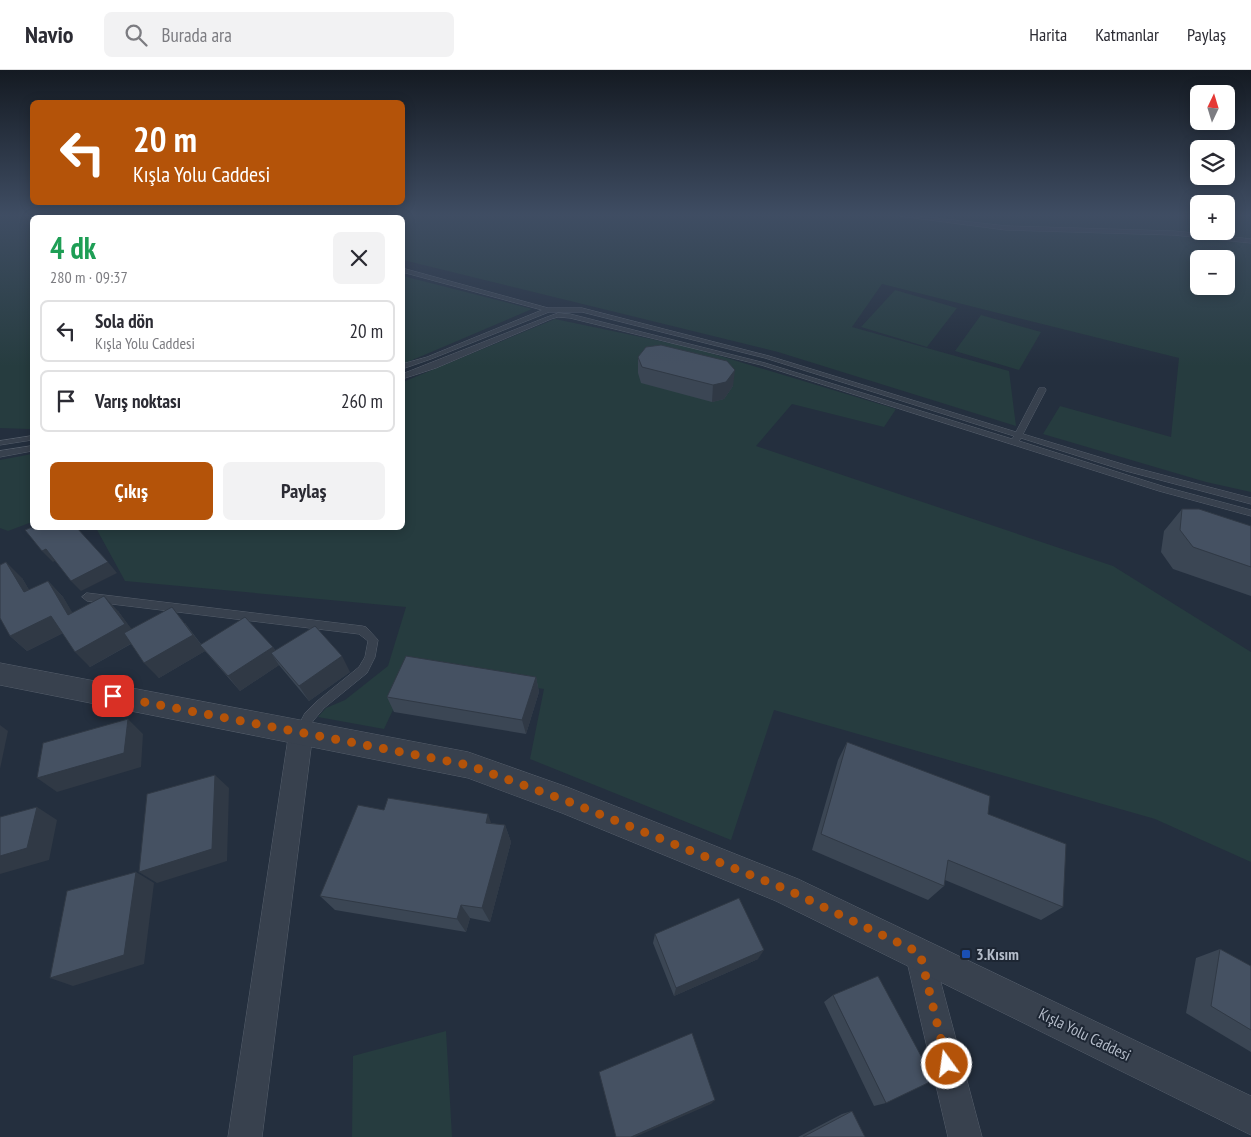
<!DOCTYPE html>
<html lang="tr">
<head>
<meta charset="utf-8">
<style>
	body { margin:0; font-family:"PT Sans Narrow",sans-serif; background:#f2f2f3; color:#2b2b33; height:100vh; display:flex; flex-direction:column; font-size:19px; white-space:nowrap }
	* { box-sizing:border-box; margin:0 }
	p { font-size:16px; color:#7c7c81 }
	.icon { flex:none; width:28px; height:28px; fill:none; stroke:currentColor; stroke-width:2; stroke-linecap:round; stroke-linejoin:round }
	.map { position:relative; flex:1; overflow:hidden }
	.drawer { position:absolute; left:30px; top:145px; width:375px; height:315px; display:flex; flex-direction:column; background:#fff; border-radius:8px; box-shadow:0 2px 12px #0003 }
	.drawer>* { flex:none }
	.guide { position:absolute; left:30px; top:30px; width:375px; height:105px; border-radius:8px; box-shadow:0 2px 12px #0003; background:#b45309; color:#fff; overflow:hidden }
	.needle { width:32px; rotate:4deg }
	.fabs { position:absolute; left:1190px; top:15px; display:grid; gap:10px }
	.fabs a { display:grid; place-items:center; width:45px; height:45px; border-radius:8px; background:#fff; box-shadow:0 2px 12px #0003; font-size:25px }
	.pin { position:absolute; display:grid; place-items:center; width:42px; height:42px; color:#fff; margin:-21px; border-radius:10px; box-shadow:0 2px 8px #0006 }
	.me { position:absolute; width:55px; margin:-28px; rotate:346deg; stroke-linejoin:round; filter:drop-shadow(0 0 4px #0008) }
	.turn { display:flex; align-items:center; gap:18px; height:105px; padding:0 20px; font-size:22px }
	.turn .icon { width:65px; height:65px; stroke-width:2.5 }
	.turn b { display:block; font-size:35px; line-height:42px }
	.round { display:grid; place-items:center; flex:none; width:52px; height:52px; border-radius:8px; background:#f2f2f3 }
	.summary { display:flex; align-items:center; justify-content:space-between; height:85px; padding:0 20px }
	h1 { font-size:30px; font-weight:600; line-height:38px; color:#1e9e55 }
	.action { display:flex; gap:10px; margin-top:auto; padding:10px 20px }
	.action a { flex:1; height:58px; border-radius:8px; background:#b45309; color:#fff; font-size:20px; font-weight:600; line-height:58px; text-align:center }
	.action a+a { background:#f2f2f3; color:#2b2b33 }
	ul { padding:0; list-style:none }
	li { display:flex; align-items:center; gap:15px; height:62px; margin:0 10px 8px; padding:0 10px; border:2px solid #e1e1e2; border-radius:8px }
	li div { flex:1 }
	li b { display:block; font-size:19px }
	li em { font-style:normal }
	header { display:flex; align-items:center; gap:30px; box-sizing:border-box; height:70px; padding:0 25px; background:#fff; border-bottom:1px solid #e1e1e2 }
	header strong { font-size:24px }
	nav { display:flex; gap:28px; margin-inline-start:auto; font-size:18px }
	.search { width:350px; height:45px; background:#f2f2f3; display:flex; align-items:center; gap:12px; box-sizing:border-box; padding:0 18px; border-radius:8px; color:#7c7c81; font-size:19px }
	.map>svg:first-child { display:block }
	.green { fill:#263c3f; fill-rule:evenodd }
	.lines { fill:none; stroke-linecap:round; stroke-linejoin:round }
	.service-casing { stroke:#565f6c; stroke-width:1 }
	.minor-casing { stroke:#565f6c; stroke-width:1 }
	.tertiary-casing { stroke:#565f6c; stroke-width:1 }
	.service { fill:#38414e; fill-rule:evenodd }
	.minor { fill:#38414e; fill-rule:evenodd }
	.tertiary { fill:#38414e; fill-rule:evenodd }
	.wall { fill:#3b4654 }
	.shaded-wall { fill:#303945 }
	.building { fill:#455162; stroke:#303945 }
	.route { stroke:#b45309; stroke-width:9; stroke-dasharray:0 16.2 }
	.transit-dot { fill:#1a4fb4; stroke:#1d2633; stroke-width:2 }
	.labels { text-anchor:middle; stroke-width:4; stroke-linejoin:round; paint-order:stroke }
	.near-poi-label { font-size:16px; font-weight:bold; fill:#b4bcc9; stroke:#1d2633; text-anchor:start }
	.near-street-label { font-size:16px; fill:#b4bcc9; stroke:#1d2633 }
</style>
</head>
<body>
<header>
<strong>Navio</strong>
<div class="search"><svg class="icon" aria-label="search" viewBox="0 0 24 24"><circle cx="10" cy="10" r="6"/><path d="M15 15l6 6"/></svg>Burada ara</div>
<nav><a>Harita</a><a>Katmanlar</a><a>Paylaş</a></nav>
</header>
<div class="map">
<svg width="1251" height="1067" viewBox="0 0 1251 1067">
	<rect width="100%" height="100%" fill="#242f3e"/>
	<path class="green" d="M0,146H185L32,148V359H30L0,358Z
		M224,146H1199V161H1226V146H1251V422L1206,412L1043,364L1060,336L1171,367L1179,288L882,214L852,257L1009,301L1016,356L778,282L403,190L402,148ZM1199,189H1226V216H1199Z
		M403,206L532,239L403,294Z
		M895,220L957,238L927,277L861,257Z
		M981,245L1041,262L1019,300L955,281Z
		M555,249L694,278L896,339L884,357L792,334L756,376L1113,496L1251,582V792L1155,749L774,640L731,770L530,689L544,619L412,599L384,659L318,647L326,638L345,630L388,596L406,537L125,511L96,458H402L403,312Z
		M32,384V452L8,461L0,458V390Z
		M446,961L452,1067H352L353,986Z"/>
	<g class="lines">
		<g class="service-casing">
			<path id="service" d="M207,146L215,148H208Z
				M900,146H917L1006,156L1174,161L1251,169V173L1174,165L1006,160Z
				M402,198L548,238H582L769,286L1016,362L1038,320L1039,318H1045L1046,320L1023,364L1132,397L1251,428V434L1126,401L1021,368L1019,371L1165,417L1251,440V446L1159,421L761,295L570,248L558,247L551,249L436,298L402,309V304L547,247L558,243L570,244L765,293L1012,369L1014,366L765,288L582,242H549L431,289L402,299V294L427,287L542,240L402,202Z
				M32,366V370L0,375V371Z
				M32,376V381L0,387V381Z
				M87,523L362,556L366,557L378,570L375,587L367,603L324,638L313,651L305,666L301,667L297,666L295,662L305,643L316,632L359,597L365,587L368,571L359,564L87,531L82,527Z"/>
		</g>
		<g class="minor-casing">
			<path id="minor" d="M301,652L309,655L313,662L262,1067H228L289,662L293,655Z
				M919,869L929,873L933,883L982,1067H948L905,883L909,873Z"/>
		</g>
		<g class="tertiary-casing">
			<path id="tertiary" d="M0,593L468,682L567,717L798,809L1251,1026V1065L776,831L562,743L468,708L0,615Z"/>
		</g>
		<use href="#service" class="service"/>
		<use href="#minor" class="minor"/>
		<use href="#tertiary" class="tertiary"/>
	</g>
	<path class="wall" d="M638,287L733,316L724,329L712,332L641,313L638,303Z
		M1182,439L1251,456V526L1173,499L1161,482L1164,461Z
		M22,508L29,520L48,511L63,527L72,543L118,541L131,559L185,553L201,574L273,577L275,580L350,602L309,631L279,595L240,621L205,581L159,608L131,574L90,597L63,563L27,581L10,566Z
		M536,607L539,622L526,664L394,642L387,627Z
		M847,672L988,744L1063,837L1041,850L945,810L944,816L928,830L812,780L838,690Z
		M384,740L505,755L511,772L490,852L470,848L466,862L335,840L320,826Z
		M655,864L758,889L674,926L653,873Z
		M1220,879L1251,896V982L1186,943L1196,888Z
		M833,925L886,1033L874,1036L824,932Z
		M852,1041L865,1067H798L842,1044Z"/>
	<path class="shaded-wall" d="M735,300L733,316L724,329L712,332L713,315Z
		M46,479L56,490L53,492L42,481Z
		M6,492L22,508L40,538L24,522Z
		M108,492L117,503L81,521L71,511Z
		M48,511L63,527L83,560L68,545Z
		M104,526L118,541L139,569L90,597L75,582Z
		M172,537L206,581L200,575L205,581L159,608L144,593Z
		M51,546L67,561L27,581L10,566Z
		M273,577L284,592L271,583L279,595L240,621L228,606Z
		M342,586L350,602L309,631L299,616Z
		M536,607L539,622L526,664L522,650Z
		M128,649L143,664L141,697L57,722L37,708Z
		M0,655L8,661L0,699Z
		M215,705L229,718L227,791L157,813L139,802Z
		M37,737L57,750L49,790L0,804V786Z
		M488,744L494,761L486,753Z
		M505,755L511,772L490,852L482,838Z
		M136,802L154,813L144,894L73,916L50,908Z
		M461,835L470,848L466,862L457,849Z
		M764,880L758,889L674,926L676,918Z
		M715,1030L711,1034L635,1067H631Z"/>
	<path class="building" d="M661,275L727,291L735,300L726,312L713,315L642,297L638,287L646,277Z
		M1182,439H1199L1251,456V497L1193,477L1180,460Z
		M32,457V458H77L108,492L71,511L46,479L42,481L25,460Z
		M6,492L24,522L48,511L68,545L104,526L125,554L75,582L51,546L10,566L0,548V495Z
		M172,537L193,565L144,593L124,563Z
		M245,547L273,577L228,606L200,575Z
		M315,556L342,586L299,616L271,583Z
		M406,586L536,607L522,650L387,627Z
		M128,649L124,683L37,708L43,673Z
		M847,672L990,726L988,744L1066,774L1063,837L948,790L944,816L821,764Z
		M215,705L212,779L139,802L147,724Z
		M388,728L488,744L486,753L505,755L482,838L461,835L457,849L320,826L358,735L384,740Z
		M37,737L27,778L0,786V747Z
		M136,802L124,885L50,908L67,821Z
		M739,828L764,880L676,918L655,864Z
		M1220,879L1251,896V960L1211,936Z
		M878,906L934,1010L886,1033L833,925Z
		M692,963L715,1030L631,1067H616L599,1002Z
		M852,1041L865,1067H803Z"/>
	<linearGradient id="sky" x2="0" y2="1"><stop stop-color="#141a22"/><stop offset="0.49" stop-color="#3f4d63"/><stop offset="1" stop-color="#3f4d63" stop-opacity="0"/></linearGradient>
	<rect width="1251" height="296" fill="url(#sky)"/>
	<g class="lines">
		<path class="route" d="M113,626L468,695L567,731L788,820L920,883L947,994"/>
	</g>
	<rect class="transit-dot" x="961" y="879" width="10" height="10" rx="2.5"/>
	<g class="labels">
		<g class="near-poi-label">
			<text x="976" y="890">3.Kısım</text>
		</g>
		<g class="near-street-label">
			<text transform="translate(1085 964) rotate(26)" y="6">Kışla Yolu Caddesi</text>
		</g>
	</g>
</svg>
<div class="fabs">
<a><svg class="needle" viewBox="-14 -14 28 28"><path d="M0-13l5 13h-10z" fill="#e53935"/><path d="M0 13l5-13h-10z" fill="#7c7c81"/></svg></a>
<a><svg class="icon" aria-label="layers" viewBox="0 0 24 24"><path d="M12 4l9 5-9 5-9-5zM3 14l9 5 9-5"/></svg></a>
<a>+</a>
<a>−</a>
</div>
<div class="pin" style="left:113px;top:626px;background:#d93025"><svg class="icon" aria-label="arrive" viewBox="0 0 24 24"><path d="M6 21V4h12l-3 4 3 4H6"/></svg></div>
<svg class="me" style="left:947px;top:994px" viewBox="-20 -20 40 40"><circle r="17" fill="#b45309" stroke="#fff" stroke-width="3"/><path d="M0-11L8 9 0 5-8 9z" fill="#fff"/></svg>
<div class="guide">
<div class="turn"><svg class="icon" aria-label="left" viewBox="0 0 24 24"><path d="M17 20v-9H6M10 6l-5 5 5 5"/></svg><div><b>20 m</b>Kışla Yolu Caddesi</div></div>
</div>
<section class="drawer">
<div class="summary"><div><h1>4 dk</h1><p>280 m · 09:37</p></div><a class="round"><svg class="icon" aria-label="close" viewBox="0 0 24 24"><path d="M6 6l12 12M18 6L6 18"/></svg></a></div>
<ul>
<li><svg class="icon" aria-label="left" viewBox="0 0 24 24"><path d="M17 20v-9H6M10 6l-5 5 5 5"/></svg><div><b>Sola dön</b><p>Kışla Yolu Caddesi</p></div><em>20 m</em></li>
<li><svg class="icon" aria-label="arrive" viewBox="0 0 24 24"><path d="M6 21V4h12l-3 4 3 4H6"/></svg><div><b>Varış noktası</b></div><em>260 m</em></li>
</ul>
<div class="action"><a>Çıkış</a><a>Paylaş</a></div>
</section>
</div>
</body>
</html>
